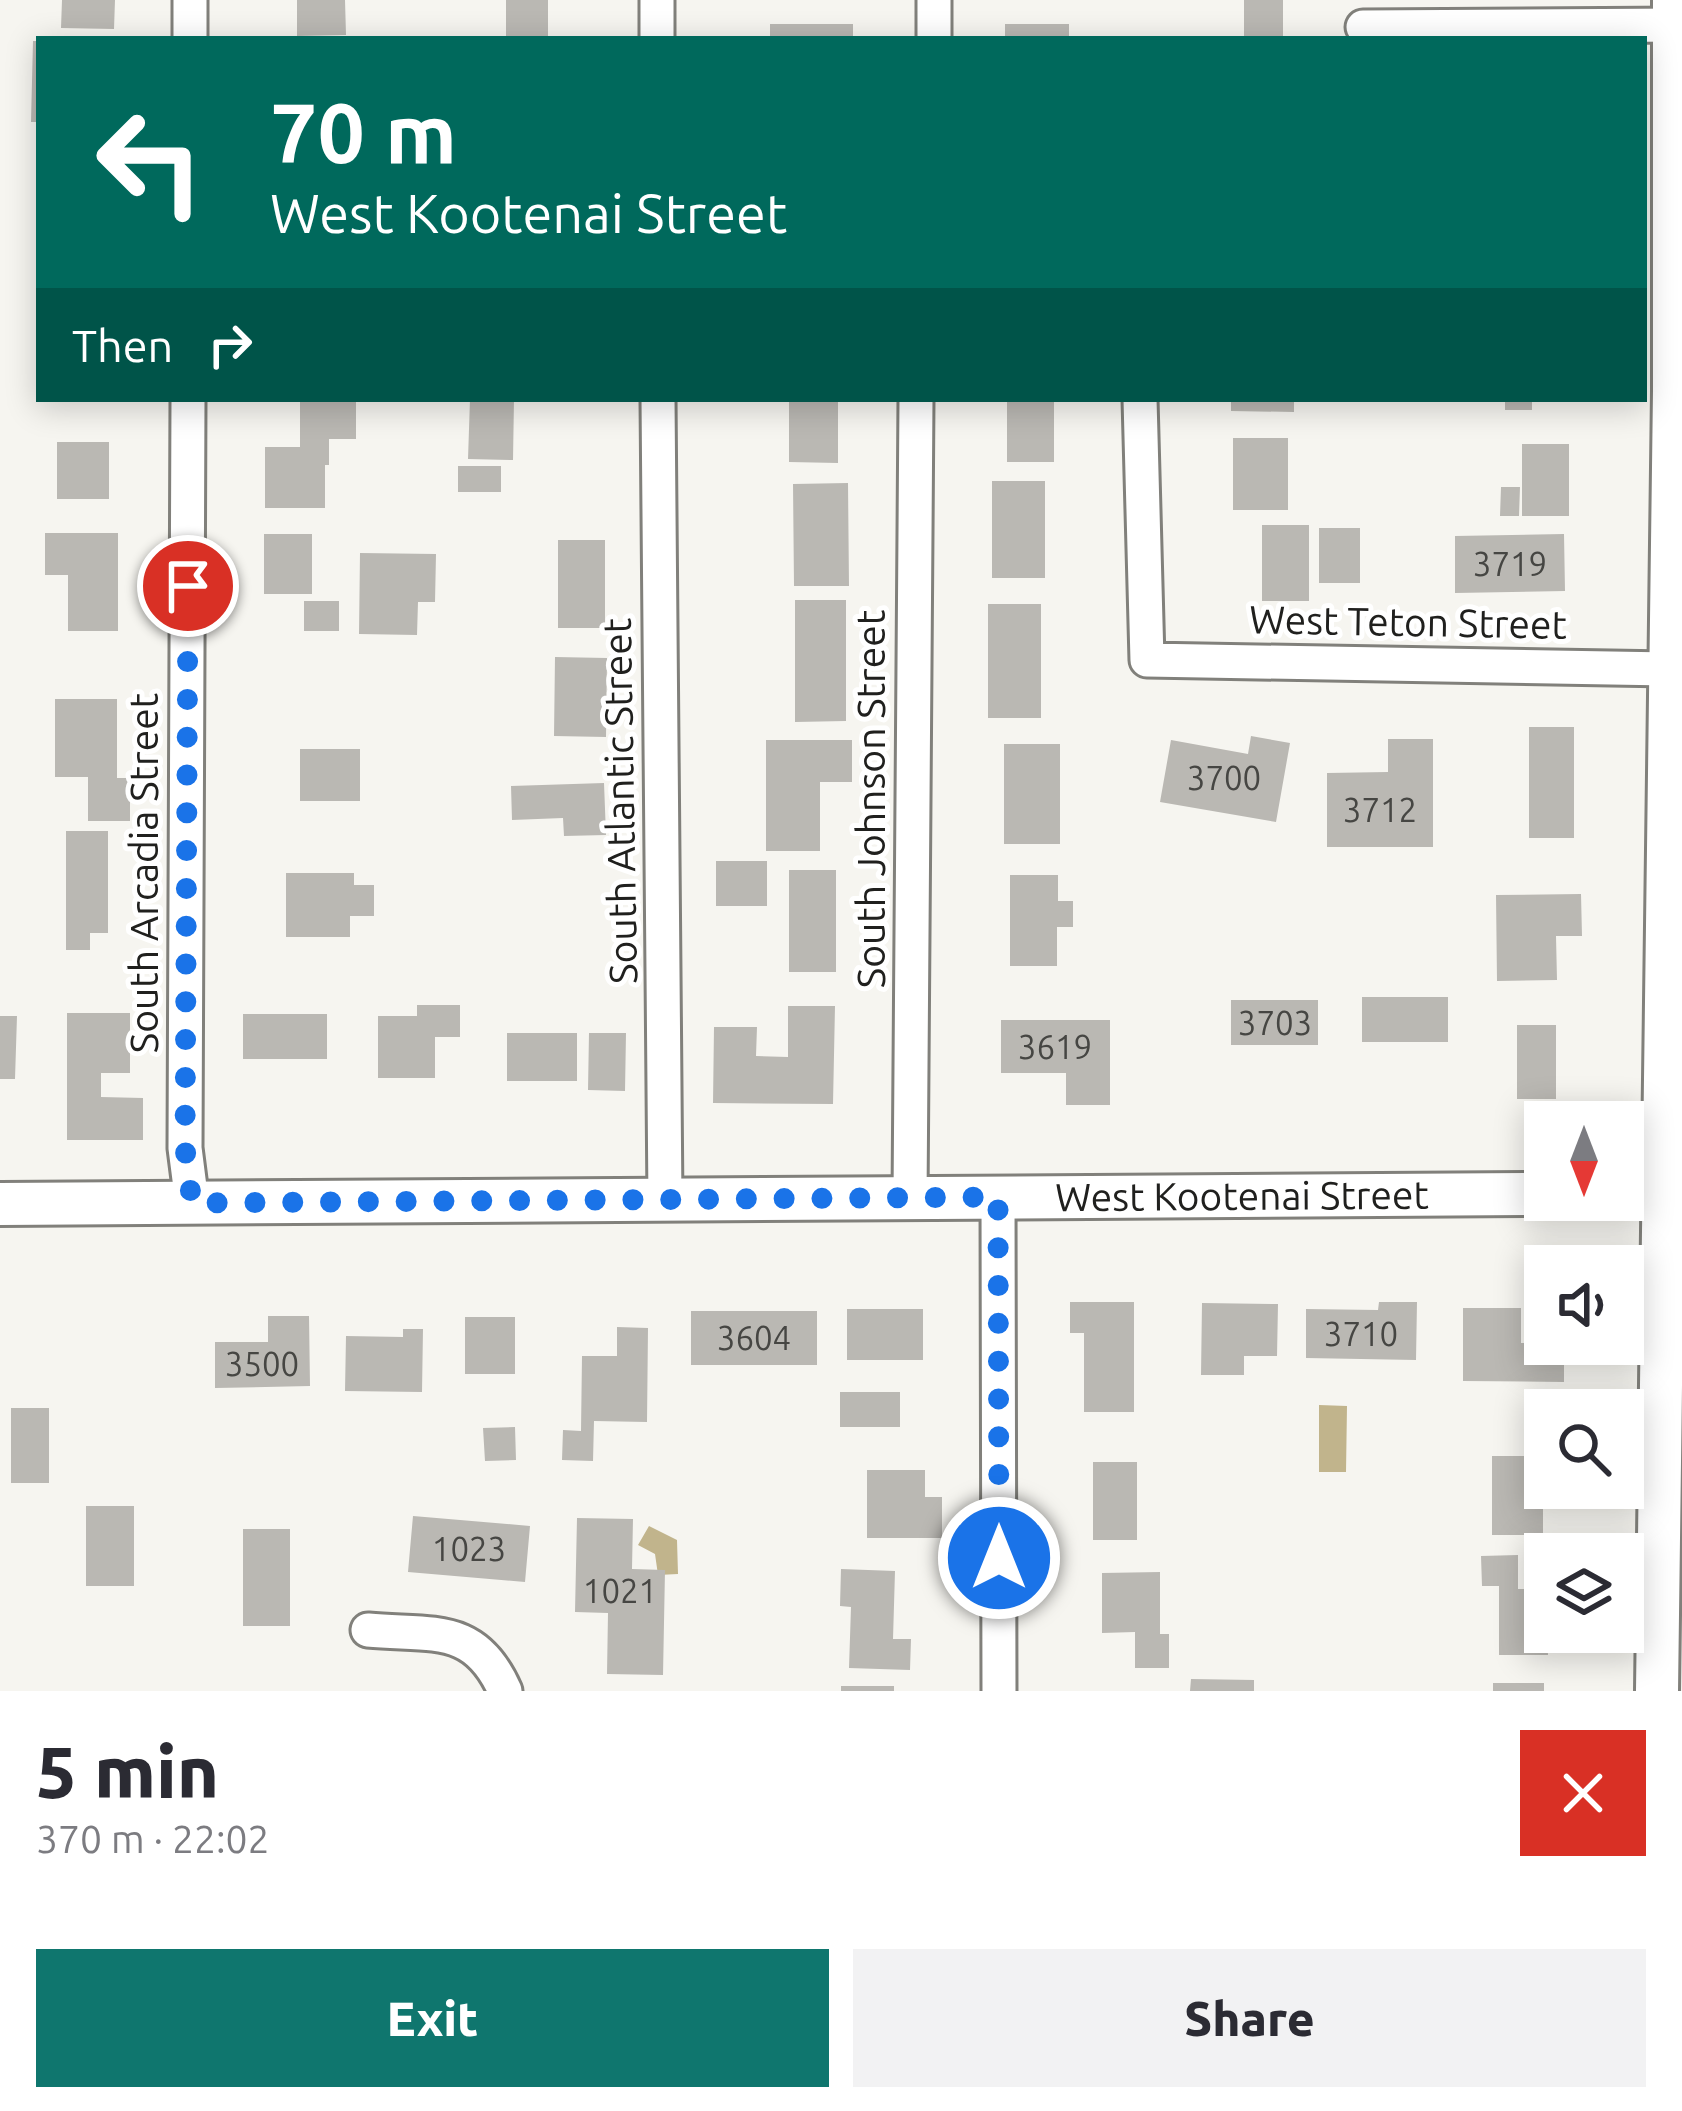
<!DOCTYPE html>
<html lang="en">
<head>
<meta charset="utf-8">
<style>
	body { margin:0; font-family:Ubuntu,sans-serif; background:#f2f2f3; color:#2b2b33; height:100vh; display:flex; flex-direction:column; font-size:45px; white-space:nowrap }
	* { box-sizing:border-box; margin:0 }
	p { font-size:39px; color:#7c7c81 }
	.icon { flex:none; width:66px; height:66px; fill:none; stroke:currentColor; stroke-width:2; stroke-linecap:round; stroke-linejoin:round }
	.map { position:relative; height:1691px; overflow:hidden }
	.side { display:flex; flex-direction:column; background:#fff; flex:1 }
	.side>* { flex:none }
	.banner { position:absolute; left:36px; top:36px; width:1611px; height:366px; border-radius:0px; box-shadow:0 6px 30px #0003; background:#00695c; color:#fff; overflow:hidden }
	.needle { width:78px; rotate:180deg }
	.buttons { position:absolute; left:1524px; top:1101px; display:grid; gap:24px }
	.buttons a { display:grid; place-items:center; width:120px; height:120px; border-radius:0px; background:#fff; box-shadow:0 6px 30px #0003; font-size:60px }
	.pin { position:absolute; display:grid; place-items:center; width:102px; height:102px; color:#fff; margin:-51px; border:6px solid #fff; border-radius:50%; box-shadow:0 3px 12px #0007 }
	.me { position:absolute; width:132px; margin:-66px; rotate:0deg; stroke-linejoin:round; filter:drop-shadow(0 0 9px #0008) }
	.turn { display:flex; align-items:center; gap:42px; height:252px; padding:0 36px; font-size:54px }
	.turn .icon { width:156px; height:156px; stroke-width:2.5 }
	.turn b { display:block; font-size:84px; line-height:102px }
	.then { display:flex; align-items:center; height:114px; padding:0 36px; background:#0003; gap:24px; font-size:45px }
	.round { display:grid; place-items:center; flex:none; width:126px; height:126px; border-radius:0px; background:#f2f2f3 }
	.headline { display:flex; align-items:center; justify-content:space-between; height:204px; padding:0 36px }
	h1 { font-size:72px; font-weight:800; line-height:90px }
	.button { display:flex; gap:24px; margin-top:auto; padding:24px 36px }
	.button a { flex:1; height:138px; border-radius:0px; background:#0f766e; color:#fff; font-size:48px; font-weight:800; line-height:138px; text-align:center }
	.button a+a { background:#f2f2f3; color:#2b2b33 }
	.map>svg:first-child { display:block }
	.water { fill:#c1b48c }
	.building { fill:#bab8b3 }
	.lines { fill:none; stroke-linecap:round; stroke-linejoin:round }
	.minor-casing { stroke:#81807b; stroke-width:39 }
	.tertiary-casing { stroke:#81807b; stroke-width:48 }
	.minor { stroke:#fff; stroke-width:33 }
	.tertiary { stroke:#fff; stroke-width:42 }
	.route { stroke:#1a73e8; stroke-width:21; stroke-dasharray:0 37.8 }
	.labels { text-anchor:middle; stroke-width:10; stroke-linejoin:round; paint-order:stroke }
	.number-label { font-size:33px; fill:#464643 }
	.street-label { font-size:39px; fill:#20201e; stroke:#fff }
</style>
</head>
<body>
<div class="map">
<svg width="1682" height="1691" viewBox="0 0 1682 1691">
	<rect width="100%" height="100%" fill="#f6f5f0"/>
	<path class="water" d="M1319,1405L1347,1406L1346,1472H1319Z
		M649,1526L677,1540L678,1574L658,1575L655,1554L638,1545Z"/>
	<path class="building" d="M62,0H115L114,29L61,28Z
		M297,0H345L346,35L297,36Z
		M506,0H548V39H506Z
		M1244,0H1283V39H1244Z
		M770,24H853V39H770Z
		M1005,24H1069V39H1005Z
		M33,41H39V122H31Z
		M356,399V439H329V465H325V508H265V447H300V400Z
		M470,399H514L513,460L468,459Z
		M789,399H838V463L789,462Z
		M1007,399H1054V462H1007Z
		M1231,399H1294V412L1231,411Z
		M1505,399H1532V410H1505Z
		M1233,438H1288V510H1233Z
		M57,442H109V499H57Z
		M1522,444H1569V516H1522Z
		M458,466H501V492H458Z
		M992,481H1045V578H992Z
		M848,483L849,586H794L793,484Z
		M1501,487H1520L1519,516H1500Z
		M1262,525H1309V601H1262Z
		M1319,528H1360V583H1319Z
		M45,533H118V631H68V575H45Z
		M264,534H312V594H264Z
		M1564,534L1565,591L1455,593V536Z
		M558,540H605V628H558Z
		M360,553L436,554L435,602H418L417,635L359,634Z
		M795,600H846V721L795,722Z
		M304,601H339V631H304Z
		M988,604H1041V718H988Z
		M555,657L607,658L606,737L554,736Z
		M55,699H117V778H130V821H88V777H55Z
		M1529,727H1574V838H1529Z
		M1251,736L1290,743L1276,822L1160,802L1171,740L1248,754Z
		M1388,739H1433V847H1327V773L1388,772Z
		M766,740H852V782H820V851H766Z
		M1004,744H1060V844H1004Z
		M300,749H360V801H300Z
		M604,783L606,835L564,836L563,818L512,820L511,786Z
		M66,831H108V933H90V950H66Z
		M716,861H767V906H716Z
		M789,870H836V972H789Z
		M286,873H354V885H374V916H350V937H286Z
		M1010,875H1058V901H1073V927H1057V966H1010Z
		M1581,894L1582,936H1556L1557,980L1497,981L1496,895Z
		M1362,997H1448V1042H1362Z
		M1231,1000H1318V1045H1231Z
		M417,1005H460V1037H435V1078H378V1016H417Z
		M788,1006H835L833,1104L713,1103L714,1027H757L756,1056L788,1057Z
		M67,1013H130V1073H101V1097L143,1098V1140H67Z
		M243,1014H327V1059H243Z
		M0,1016H17L15,1079H0Z
		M1001,1020H1110V1105H1066V1073H1001Z
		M1517,1025H1556V1099H1517Z
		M507,1033H577V1081H507Z
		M589,1033H626L625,1091L588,1090Z
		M1070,1302H1134V1412H1084V1333H1070Z
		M1379,1302H1417L1416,1360L1306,1358V1309L1378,1310Z
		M1202,1303L1278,1304L1277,1356H1244V1375H1201Z
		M1463,1308H1521V1343L1564,1344V1382L1463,1381Z
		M847,1309H923V1360H847Z
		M691,1311H817V1365H691Z
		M268,1316H309L310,1386L215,1388V1342H268Z
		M465,1317H515V1374H465Z
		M617,1327L648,1328L647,1422L594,1421L593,1461L562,1460L563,1430L581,1431L582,1356H617Z
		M403,1329H423L422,1392L345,1391L346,1336L403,1337Z
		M840,1392H900V1427H840Z
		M11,1408H49V1483H11Z
		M515,1427L516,1460L485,1461L483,1428Z
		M1492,1456H1543V1535H1492Z
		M1093,1462H1137V1540H1093Z
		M867,1470H925V1497H942V1538H867Z
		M86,1506H134V1586H86Z
		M413,1516L530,1526L525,1582L408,1572Z
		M577,1518L633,1519L632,1569L665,1570L663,1675L607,1674L608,1613L575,1612Z
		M243,1529H290V1626H243Z
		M1518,1555V1589H1545L1548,1655H1499V1586H1482L1481,1556Z
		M841,1569L895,1571L893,1639H911L910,1670L849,1668L851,1607L840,1606Z
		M1160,1572V1634H1169V1668H1135V1632L1102,1633V1573Z
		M1191,1679L1254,1680V1691H1190Z
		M1493,1683H1544V1691H1493Z
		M841,1686H894V1691H841Z"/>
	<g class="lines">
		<g class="minor-casing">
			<path id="minor" d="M934,0V39
				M1363,27L1682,25
				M190,39V0
				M657,39V0
				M188,399L185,1148L192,1203
				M658,399L665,1202
				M1140,399L1147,660L1669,669
				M998,1197L999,1691
				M910,1199L916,399
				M368,1630C433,1636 475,1623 505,1691"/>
		</g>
		<g class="tertiary-casing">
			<g id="tertiary">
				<path d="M1623,1194L1682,1193"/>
				<path id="s1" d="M0,1204L1545,1194"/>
				<path d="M1657,1691L1674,391V0"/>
			</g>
		</g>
		<use href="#minor" class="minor"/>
		<use href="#tertiary" class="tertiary"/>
	</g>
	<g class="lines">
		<path class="route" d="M188,586L185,1148L192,1203L998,1197L999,1558"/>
	</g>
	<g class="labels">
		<g class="number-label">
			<text x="1510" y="576">3719</text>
			<text x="1224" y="790">3700</text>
			<text x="1380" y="822">3712</text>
			<text x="1275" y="1035">3703</text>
			<text x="1055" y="1059">3619</text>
			<text x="1361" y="1346">3710</text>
			<text x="754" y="1350">3604</text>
			<text x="262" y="1376">3500</text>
			<text x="469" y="1561">1023</text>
			<text x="620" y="1603">1021</text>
		</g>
		<g class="street-label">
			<text transform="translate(1408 622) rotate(1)" y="14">West Teton Street</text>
			<text transform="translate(871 799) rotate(-90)" y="14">South Johnson Street</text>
			<text transform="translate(620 801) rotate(-91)" y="14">South Atlantic Street</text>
			<text transform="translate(144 873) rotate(-90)" y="14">South Arcadia Street</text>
			<text dy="14" stroke="none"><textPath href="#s1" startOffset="1242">West Kootenai Street</textPath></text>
		</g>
	</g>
</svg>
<div class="buttons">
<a><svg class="needle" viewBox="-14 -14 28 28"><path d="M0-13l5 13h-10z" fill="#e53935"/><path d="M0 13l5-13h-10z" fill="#7c7c81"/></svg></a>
<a><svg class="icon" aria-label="sound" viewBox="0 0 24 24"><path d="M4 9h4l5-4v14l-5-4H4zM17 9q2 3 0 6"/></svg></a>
<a><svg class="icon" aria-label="search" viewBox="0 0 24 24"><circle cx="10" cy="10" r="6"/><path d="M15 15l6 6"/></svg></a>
<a><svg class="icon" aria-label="layers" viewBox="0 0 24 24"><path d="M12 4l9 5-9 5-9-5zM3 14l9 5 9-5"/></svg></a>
</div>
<div class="pin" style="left:188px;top:586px;background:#d93025"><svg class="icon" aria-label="arrive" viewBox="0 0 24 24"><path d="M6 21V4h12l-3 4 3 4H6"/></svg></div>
<svg class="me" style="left:999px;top:1558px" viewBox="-20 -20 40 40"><circle r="17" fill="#1a73e8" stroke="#fff" stroke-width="3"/><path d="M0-11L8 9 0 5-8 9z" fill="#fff"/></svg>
<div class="banner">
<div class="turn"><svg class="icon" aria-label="left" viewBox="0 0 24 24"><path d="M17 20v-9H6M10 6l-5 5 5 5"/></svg><div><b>70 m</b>West Kootenai Street</div></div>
<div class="then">Then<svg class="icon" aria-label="right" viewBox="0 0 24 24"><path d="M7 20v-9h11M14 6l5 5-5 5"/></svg></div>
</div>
</div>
<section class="side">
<div class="headline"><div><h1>5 min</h1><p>370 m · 22:02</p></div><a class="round" style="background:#d93025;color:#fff"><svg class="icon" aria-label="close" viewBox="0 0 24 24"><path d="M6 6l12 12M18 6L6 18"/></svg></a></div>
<div class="button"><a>Exit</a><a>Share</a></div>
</section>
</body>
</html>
